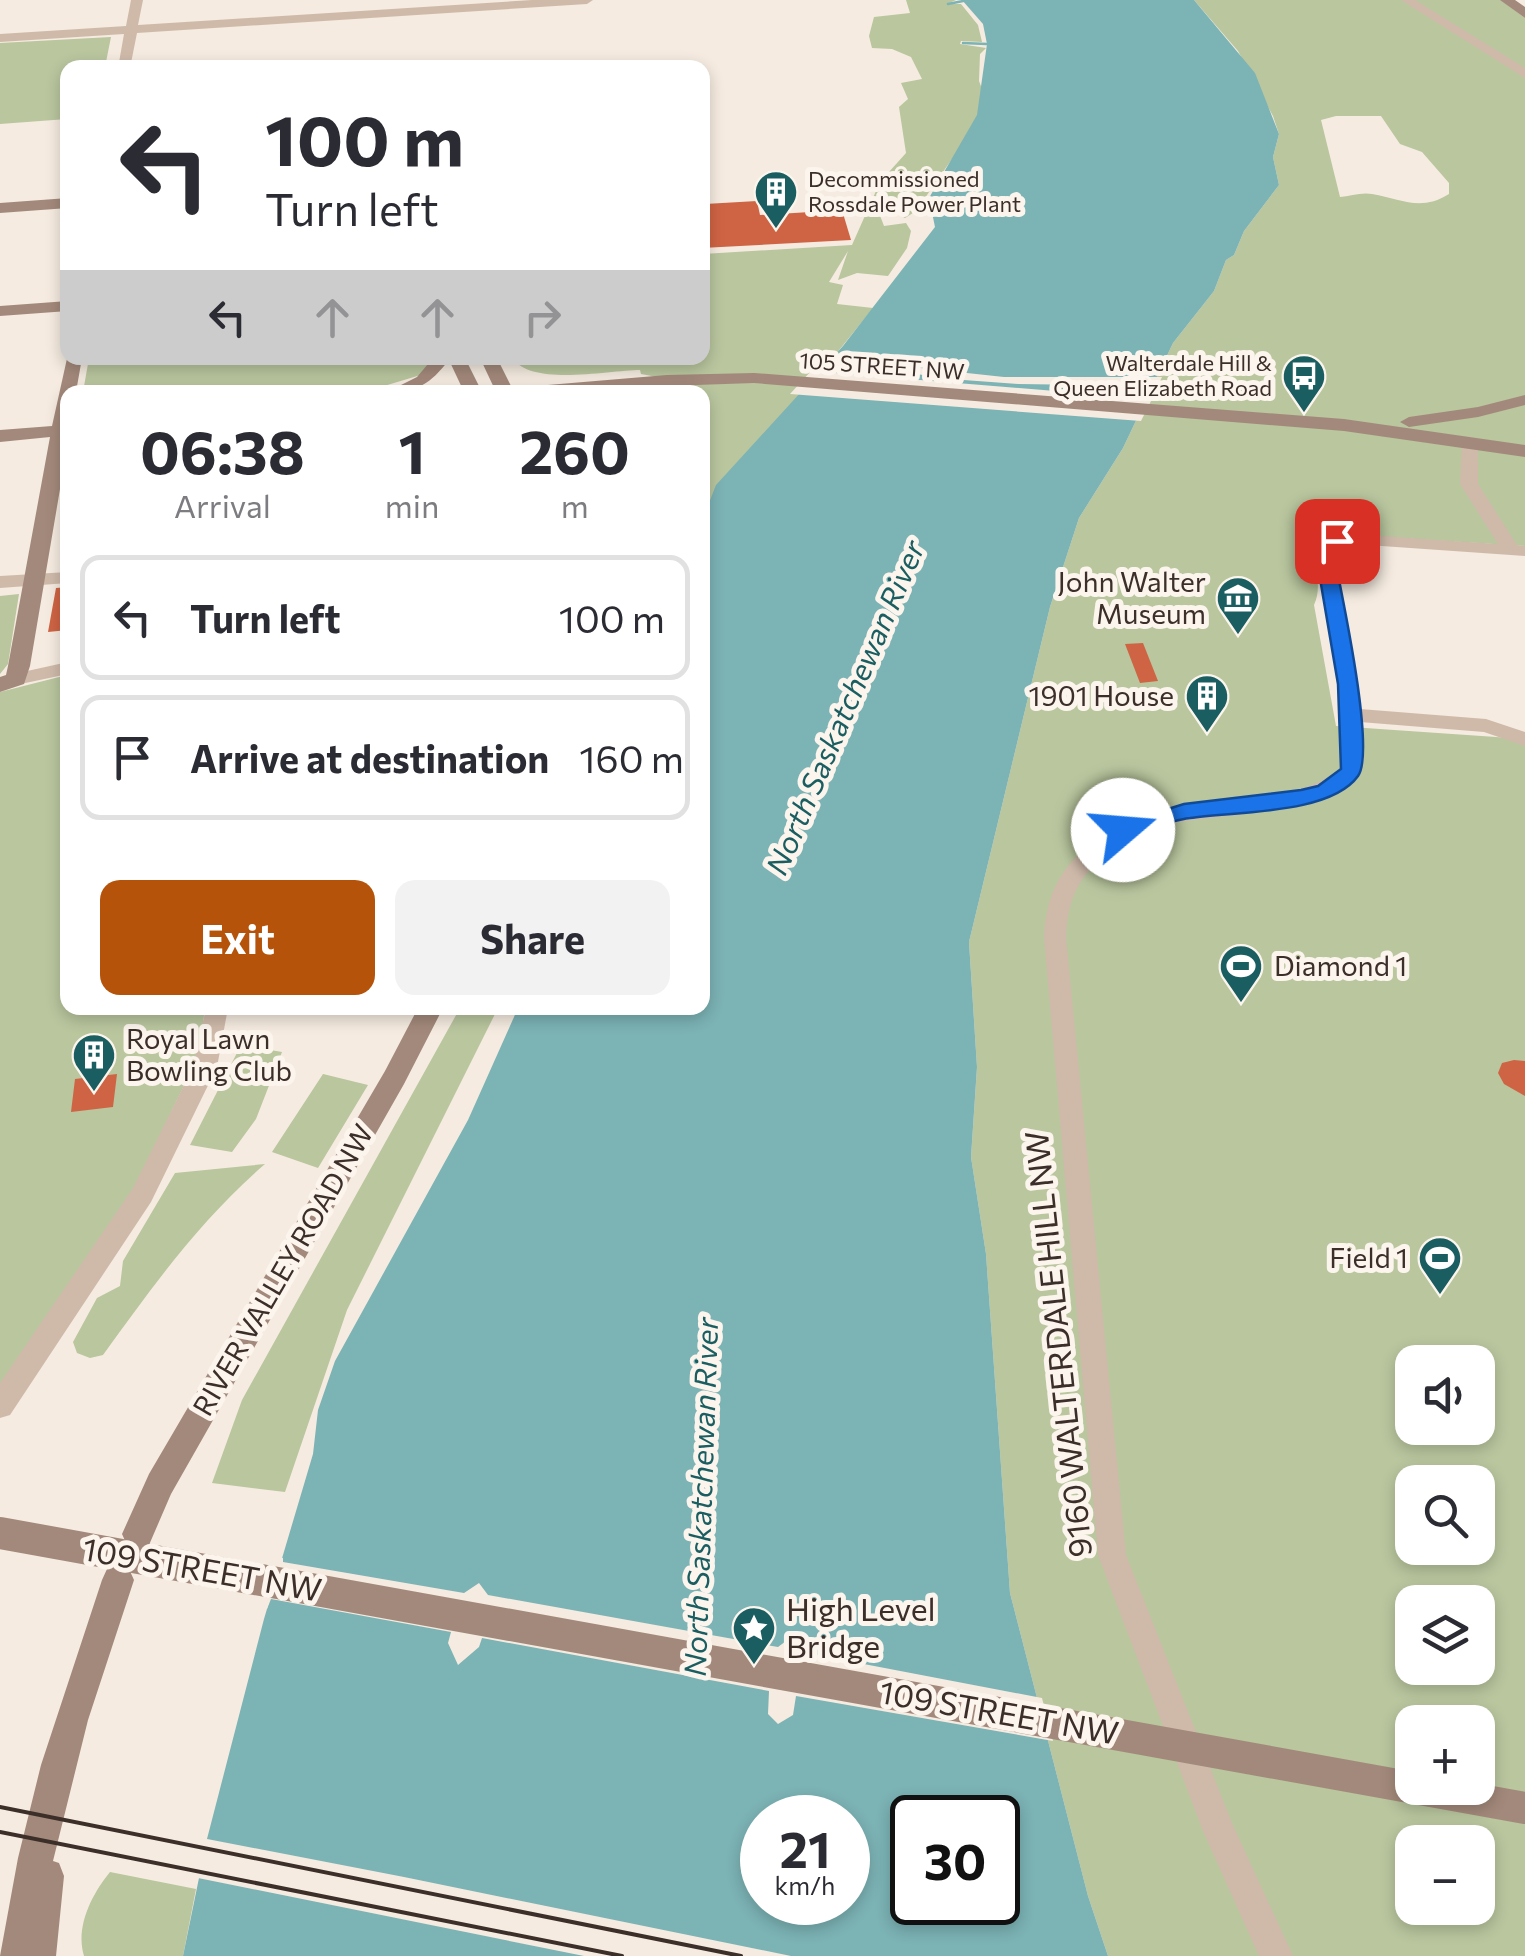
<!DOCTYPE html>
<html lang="en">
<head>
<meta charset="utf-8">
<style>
	body { margin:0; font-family:Commissioner,sans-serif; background:#f2f2f3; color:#2b2b33; height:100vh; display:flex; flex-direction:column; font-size:38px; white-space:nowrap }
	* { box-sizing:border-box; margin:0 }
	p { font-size:32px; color:#7c7c81 }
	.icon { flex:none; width:55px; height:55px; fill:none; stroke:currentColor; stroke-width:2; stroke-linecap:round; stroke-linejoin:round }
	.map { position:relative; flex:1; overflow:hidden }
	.panel { position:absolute; left:60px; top:385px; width:650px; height:630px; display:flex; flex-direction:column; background:#fff; border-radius:20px; box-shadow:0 5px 15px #0003 }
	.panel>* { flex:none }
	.guide { position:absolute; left:60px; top:60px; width:650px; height:305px; border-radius:20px; box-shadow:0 5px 15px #0003; background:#fff; color:#2b2b33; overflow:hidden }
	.controls { position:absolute; left:1395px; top:1345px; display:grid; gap:20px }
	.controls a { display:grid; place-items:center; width:100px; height:100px; border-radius:20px; background:#fff; box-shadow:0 5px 15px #0003; font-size:50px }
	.speed { position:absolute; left:740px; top:1795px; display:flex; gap:20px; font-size:50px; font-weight:700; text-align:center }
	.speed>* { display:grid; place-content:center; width:130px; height:130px; border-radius:50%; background:#fff; box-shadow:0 5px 15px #0003; line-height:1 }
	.speed small { font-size:25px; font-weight:400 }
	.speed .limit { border:5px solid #111; border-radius:15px; background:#fff; color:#111 }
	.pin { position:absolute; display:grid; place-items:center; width:85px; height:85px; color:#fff; margin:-42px; border-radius:20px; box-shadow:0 5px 15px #0006 }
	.me { position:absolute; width:110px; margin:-55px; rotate:72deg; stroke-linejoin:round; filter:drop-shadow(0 0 8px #0008) }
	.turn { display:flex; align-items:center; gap:35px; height:210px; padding:0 40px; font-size:45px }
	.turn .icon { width:130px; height:130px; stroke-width:2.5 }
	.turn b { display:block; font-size:70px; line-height:85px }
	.lanes { display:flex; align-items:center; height:95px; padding:0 40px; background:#0003; justify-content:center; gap:50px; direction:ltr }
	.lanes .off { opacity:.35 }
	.eta { display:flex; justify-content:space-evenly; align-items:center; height:170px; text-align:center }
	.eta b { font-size:60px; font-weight:700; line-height:70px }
	.primary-button { display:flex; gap:20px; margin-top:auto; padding:20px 40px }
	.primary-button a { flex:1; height:115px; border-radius:20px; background:#b45309; color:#fff; font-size:40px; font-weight:700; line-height:115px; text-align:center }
	.primary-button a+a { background:#f2f2f3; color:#2b2b33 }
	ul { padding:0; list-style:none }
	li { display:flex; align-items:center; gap:30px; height:125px; margin:0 20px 15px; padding:0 20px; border:5px solid #e1e1e2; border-radius:20px }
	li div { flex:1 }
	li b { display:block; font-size:38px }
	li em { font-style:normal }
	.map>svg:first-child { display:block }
	.green { fill:#b9c69e; fill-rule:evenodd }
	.water { fill:#7cb3b5; fill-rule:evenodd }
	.pier { fill:#f5ebe0 }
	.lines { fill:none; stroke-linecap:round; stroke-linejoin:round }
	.stream { stroke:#7cb3b5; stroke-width:2.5 }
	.building { fill:#cf6444 }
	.street { fill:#cfbaaa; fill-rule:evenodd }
	.secondary { fill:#a3897b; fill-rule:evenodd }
	.tram { stroke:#3c2f2a; stroke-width:4 }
	.secondary-bridge { stroke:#a3897b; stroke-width:32 }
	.route { fill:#1a73e8; stroke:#114b97; stroke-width:2.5 }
	.labels { text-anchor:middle; stroke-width:10; stroke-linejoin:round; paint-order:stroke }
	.far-poi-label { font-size:22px; fill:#3c2f2a; stroke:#fcf5ed; text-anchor:start }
	.far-street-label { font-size:22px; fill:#3c2f2a; stroke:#fcf5ed }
	.poi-label { font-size:28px; fill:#3c2f2a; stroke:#fcf5ed; text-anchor:end }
	.street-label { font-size:28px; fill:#3c2f2a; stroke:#fcf5ed }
	.water-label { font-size:30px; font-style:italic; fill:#1b5e61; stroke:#fcf5ed }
	.near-street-label { font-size:32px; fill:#3c2f2a; stroke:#fcf5ed }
	.near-poi-label { font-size:32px; fill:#3c2f2a; stroke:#fcf5ed; text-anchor:start }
</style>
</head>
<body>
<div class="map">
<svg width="1525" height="1956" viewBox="0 0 1525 1956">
	<rect width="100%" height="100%" fill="#f5ebe0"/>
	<path class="green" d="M906,0H956L947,4H961L978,25L982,42L961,41L960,44L986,48L980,54L979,81L984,94L974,127L916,211L905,218L894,212L879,213L884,226L906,223L911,231L907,248L888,276L857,273L838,280L848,251L829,282L843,285L837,304L873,308L703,519L702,392H640L694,384L641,374L640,370C610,370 530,387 513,358H702L703,254L852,245L880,182L906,153L899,107L908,99L901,83L922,79L911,57L892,49L872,48L869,36L874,17L910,13Z
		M1194,0H1501L1525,18V546L1319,533C1308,558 1325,582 1314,605L1336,726L1525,739V1956H1108L1088,1896L1010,1593L986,1254L971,1157L977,1067L969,942L1050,607L1079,518L1123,448L1173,343L1214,291L1226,260L1234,255L1244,231L1279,185L1273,157L1279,134L1273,116L1238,51ZM1336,116H1381L1400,144L1422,152L1449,183V194C1421,212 1401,199 1372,194C1362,192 1350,196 1340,197L1321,120ZM1412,1362H1478V1428H1412ZM1412,1482H1478V1548H1412ZM1412,1602H1478V1668H1412ZM1412,1722H1478V1788H1412ZM1412,1842H1478V1908H1412Z
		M111,37L105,67L68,68L67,119L0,124V43Z
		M89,358H435L424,374L364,392H83Z
		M19,594L8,664L0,674V596Z
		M67,675L68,1008H205L199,1055L118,1221L0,1389V692Z
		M460,1008H498L347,1310L285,1492L212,1483L242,1400Z
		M241,1045L282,1052L256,1119L232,1152L190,1145Z
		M323,1074L368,1085L318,1168L272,1152Z
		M265,1164C200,1220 153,1286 103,1355L90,1358L77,1353L73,1342L97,1298L120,1286L123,1261L175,1173Z
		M110,1872L196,1889L183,1956H84C75,1927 92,1894 110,1872Z"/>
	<path class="water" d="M962,0H1194L1255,73L1279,134L1273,157L1279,185L1244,231L1234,255L1226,260L1214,291L1173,343L1123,448L1079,518L1050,607L969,942L977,1067L971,1157L986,1254L1010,1593L1088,1896L1108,1956H183L207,1839L264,1619L313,1454L318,1410L335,1361L468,1120L518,1008H702L703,518L716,485L843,346L935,227L929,198L977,115L987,44L983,24ZM762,1818H848V1902H762ZM912,1818H998V1902H912Z"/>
	<path class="pier" d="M829,353L902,366L1004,377H1162L1158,386L1018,384L950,379L822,360Z
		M811,371L1152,399L1141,421L790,394Z
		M277,1557L283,1558V1562L464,1593L479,1583L488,1595L778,1647L790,1638L801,1652L1042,1698L1053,1741L796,1696L793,1715L778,1724L768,1714L769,1691L482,1638L479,1647L458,1665L448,1643L451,1632L271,1599L267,1609L262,1608Z
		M202,1838L404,1877L791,1956H584L193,1877Z"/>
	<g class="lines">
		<path class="stream" d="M948,4L963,1
			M963,43L987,44"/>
	</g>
	<path class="building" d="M757,201L760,215L842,210L851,240L702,248V217H708L705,204Z
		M68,587V630L48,632L56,588Z
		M1143,643L1158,681L1140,683L1125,644Z
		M1514,1060L1525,1061V1096L1504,1084L1498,1073L1502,1063Z
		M117,1074L113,1107L71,1112L75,1079Z"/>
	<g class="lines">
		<path class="street" d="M131,0H143L138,25L532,0H593L587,4L137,33L130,68H118L124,34L0,42V34L126,26Z
			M1401,0H1415L1525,68V78Z
			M1470,436L1478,441V484L1517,545L1525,546V556L1353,544L1337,549L1335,563L1360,709L1486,719L1525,732V746L1484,732L1360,722C1362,738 1368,762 1358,776C1329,816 1213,813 1165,825C1148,830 1132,838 1116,848C1081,871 1068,895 1066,937L1126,1555L1232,1823L1293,1956H1259L1203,1831L1098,1555L1044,937C1046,895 1061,863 1098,840C1129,820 1163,810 1199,804C1249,797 1299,799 1341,769L1338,684L1317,563L1319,546L1352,534L1498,544L1460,484L1462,441Z
			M68,572V583L0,588V576Z
			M68,662V674L16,685L6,679L9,675Z
			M206,1008H228L217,1067L151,1202L10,1415L0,1418V1383L133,1188L193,1067Z"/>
		<path class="secondary" d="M1500,0H1515L1525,7V18Z
			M68,198V208L0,213V203Z
			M68,301V311L0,316V306Z
			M68,354V358H82L76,392H68V442L30,666L24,684L0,692V677L6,675L8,666L50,437L0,442V430L52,426Z
			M433,358H465L482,392H464L449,360C430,384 418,392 387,392L417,377Z
			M480,358H497L512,388L667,375L754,373L1344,419L1525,445V457L1344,431L754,383L496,392Z
			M1525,395V405L1478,417L1409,427L1400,422L1409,417L1478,407Z
			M418,1008H443L404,1084L171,1494L149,1545L138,1549L127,1545L122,1534L149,1474L385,1071Z
			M118,1564L129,1569L134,1580L88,1720L53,1861L59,1863L64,1876L56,1956H0L18,1858L41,1765L102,1580L107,1569Z"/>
		<path class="tram" d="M0,1534L1412,1787
			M1415,1788L1525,1808
			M0,1807L741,1956
			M0,1832L622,1956"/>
		<path class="secondary-bridge" d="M0,1533L1525,1808"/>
	</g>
	<path class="route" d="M1337,536L1346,541L1334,555C1341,591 1376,751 1358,776C1330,815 1234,811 1190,818C1167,821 1145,831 1123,837L1116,835L1113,830L1116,825L1184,804L1301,790L1318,786L1341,769L1338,684L1316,555L1321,542Z"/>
	<defs>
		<g id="building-pin" transform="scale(2.25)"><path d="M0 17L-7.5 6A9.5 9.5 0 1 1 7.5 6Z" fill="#1b5e61" stroke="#fcf5ed"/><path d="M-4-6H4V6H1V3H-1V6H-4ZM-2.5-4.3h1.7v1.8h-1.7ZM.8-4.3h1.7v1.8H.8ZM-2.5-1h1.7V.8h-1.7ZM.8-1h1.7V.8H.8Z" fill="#fff"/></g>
		<g id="bus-pin" transform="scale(2.25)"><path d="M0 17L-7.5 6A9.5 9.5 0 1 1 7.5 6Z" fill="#1b5e61" stroke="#fcf5ed"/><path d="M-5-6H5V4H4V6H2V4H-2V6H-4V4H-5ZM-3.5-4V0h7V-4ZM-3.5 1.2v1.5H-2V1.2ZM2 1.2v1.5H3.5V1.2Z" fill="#fff"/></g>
		<g id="museum-pin" transform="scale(2.25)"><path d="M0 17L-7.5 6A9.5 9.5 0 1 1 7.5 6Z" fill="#1b5e61" stroke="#fcf5ed"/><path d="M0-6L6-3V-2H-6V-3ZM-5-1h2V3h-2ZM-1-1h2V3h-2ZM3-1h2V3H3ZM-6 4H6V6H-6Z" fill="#fff"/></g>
		<g id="stadium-pin" transform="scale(2.25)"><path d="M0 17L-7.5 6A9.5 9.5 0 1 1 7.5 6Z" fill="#1b5e61" stroke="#fcf5ed"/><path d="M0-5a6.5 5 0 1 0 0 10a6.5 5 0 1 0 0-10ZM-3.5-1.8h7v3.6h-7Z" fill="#fff"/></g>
		<g id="sight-pin" transform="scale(2.25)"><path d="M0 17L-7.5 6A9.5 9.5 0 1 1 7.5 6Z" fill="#1b5e61" stroke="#fcf5ed"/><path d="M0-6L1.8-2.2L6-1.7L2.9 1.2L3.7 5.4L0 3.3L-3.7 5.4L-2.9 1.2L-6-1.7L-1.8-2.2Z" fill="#fff"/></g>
	</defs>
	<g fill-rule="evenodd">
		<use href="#building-pin" x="776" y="192"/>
		<use href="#bus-pin" x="1304" y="376"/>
		<use href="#museum-pin" x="1238" y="598"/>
		<use href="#building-pin" x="1207" y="696"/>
		<use href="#stadium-pin" x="1241" y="966"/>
		<use href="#building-pin" x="94" y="1055"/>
		<use href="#stadium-pin" x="1440" y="1258"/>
		<use href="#sight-pin" x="754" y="1628"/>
	</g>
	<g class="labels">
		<g class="far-poi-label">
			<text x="808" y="187">Decommissioned<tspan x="808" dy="25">Rossdale Power Plant</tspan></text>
			<text x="1272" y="371" text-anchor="end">Walterdale Hill &amp;<tspan x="1272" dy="25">Queen Elizabeth Road</tspan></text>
		</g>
		<g class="far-street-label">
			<text transform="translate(882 366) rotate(4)" y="8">105 STREET NW</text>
		</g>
		<g class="poi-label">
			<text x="1206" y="592">John Walter<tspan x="1206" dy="32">Museum</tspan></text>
			<text x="1174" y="706">1901 House</text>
			<text x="1274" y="976" text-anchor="start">Diamond 1</text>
			<text x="126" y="1049" text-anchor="start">Royal Lawn<tspan x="126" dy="32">Bowling Club</tspan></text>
			<text x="1408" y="1268">Field 1</text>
		</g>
		<g class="street-label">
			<text transform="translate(283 1270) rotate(-60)" y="10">RIVER VALLEY ROAD NW</text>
		</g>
		<g class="water-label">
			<text transform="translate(846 708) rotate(-67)" y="10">North Saskatchewan River</text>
			<text transform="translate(702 1497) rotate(-88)" y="10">North Saskatchewan River</text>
		</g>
		<g class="near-street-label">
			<text transform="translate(1059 1344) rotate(-96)" y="11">9160 WALTERDALE HILL NW</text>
			<text transform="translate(202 1570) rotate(10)" y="11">109 STREET NW</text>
			<text transform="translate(999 1713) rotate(10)" y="11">109 STREET NW</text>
		</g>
		<g class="near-poi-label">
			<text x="786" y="1621">High Level<tspan x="786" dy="37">Bridge</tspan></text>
		</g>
	</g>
</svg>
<div class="controls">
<a><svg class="icon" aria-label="sound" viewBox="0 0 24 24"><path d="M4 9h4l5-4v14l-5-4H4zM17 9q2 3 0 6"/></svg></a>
<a><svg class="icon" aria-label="search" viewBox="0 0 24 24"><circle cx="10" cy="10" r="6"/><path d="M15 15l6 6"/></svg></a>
<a><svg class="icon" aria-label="layers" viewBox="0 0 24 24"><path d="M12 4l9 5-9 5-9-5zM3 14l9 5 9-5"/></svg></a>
<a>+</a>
<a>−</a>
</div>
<div class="speed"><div>21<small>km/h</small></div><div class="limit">30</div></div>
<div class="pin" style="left:1337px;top:541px;background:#d93025"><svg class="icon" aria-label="arrive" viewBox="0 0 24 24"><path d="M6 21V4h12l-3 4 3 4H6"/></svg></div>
<svg class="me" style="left:1123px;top:830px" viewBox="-20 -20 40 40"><circle r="19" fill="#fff"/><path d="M0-13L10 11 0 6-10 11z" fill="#1a73e8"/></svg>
<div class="guide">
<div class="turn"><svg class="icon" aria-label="left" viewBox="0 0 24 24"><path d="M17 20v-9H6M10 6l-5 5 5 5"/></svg><div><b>100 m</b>Turn left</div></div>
<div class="lanes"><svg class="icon" aria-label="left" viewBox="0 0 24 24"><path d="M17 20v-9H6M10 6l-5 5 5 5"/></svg><svg class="icon off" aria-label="ahead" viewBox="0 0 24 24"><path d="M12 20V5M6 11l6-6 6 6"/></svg><svg class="icon off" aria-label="ahead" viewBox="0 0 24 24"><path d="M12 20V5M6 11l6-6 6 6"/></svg><svg class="icon off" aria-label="right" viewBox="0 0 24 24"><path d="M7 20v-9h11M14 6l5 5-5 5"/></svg></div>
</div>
<section class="panel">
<div class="eta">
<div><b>06:38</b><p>Arrival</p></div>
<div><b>1</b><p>min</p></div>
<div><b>260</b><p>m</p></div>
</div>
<ul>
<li><svg class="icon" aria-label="left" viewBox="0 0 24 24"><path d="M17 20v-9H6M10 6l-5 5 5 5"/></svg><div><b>Turn left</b></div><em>100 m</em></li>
<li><svg class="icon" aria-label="arrive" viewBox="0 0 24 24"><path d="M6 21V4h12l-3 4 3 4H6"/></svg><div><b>Arrive at destination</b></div><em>160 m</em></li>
</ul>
<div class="primary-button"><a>Exit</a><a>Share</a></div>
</section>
</div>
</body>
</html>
